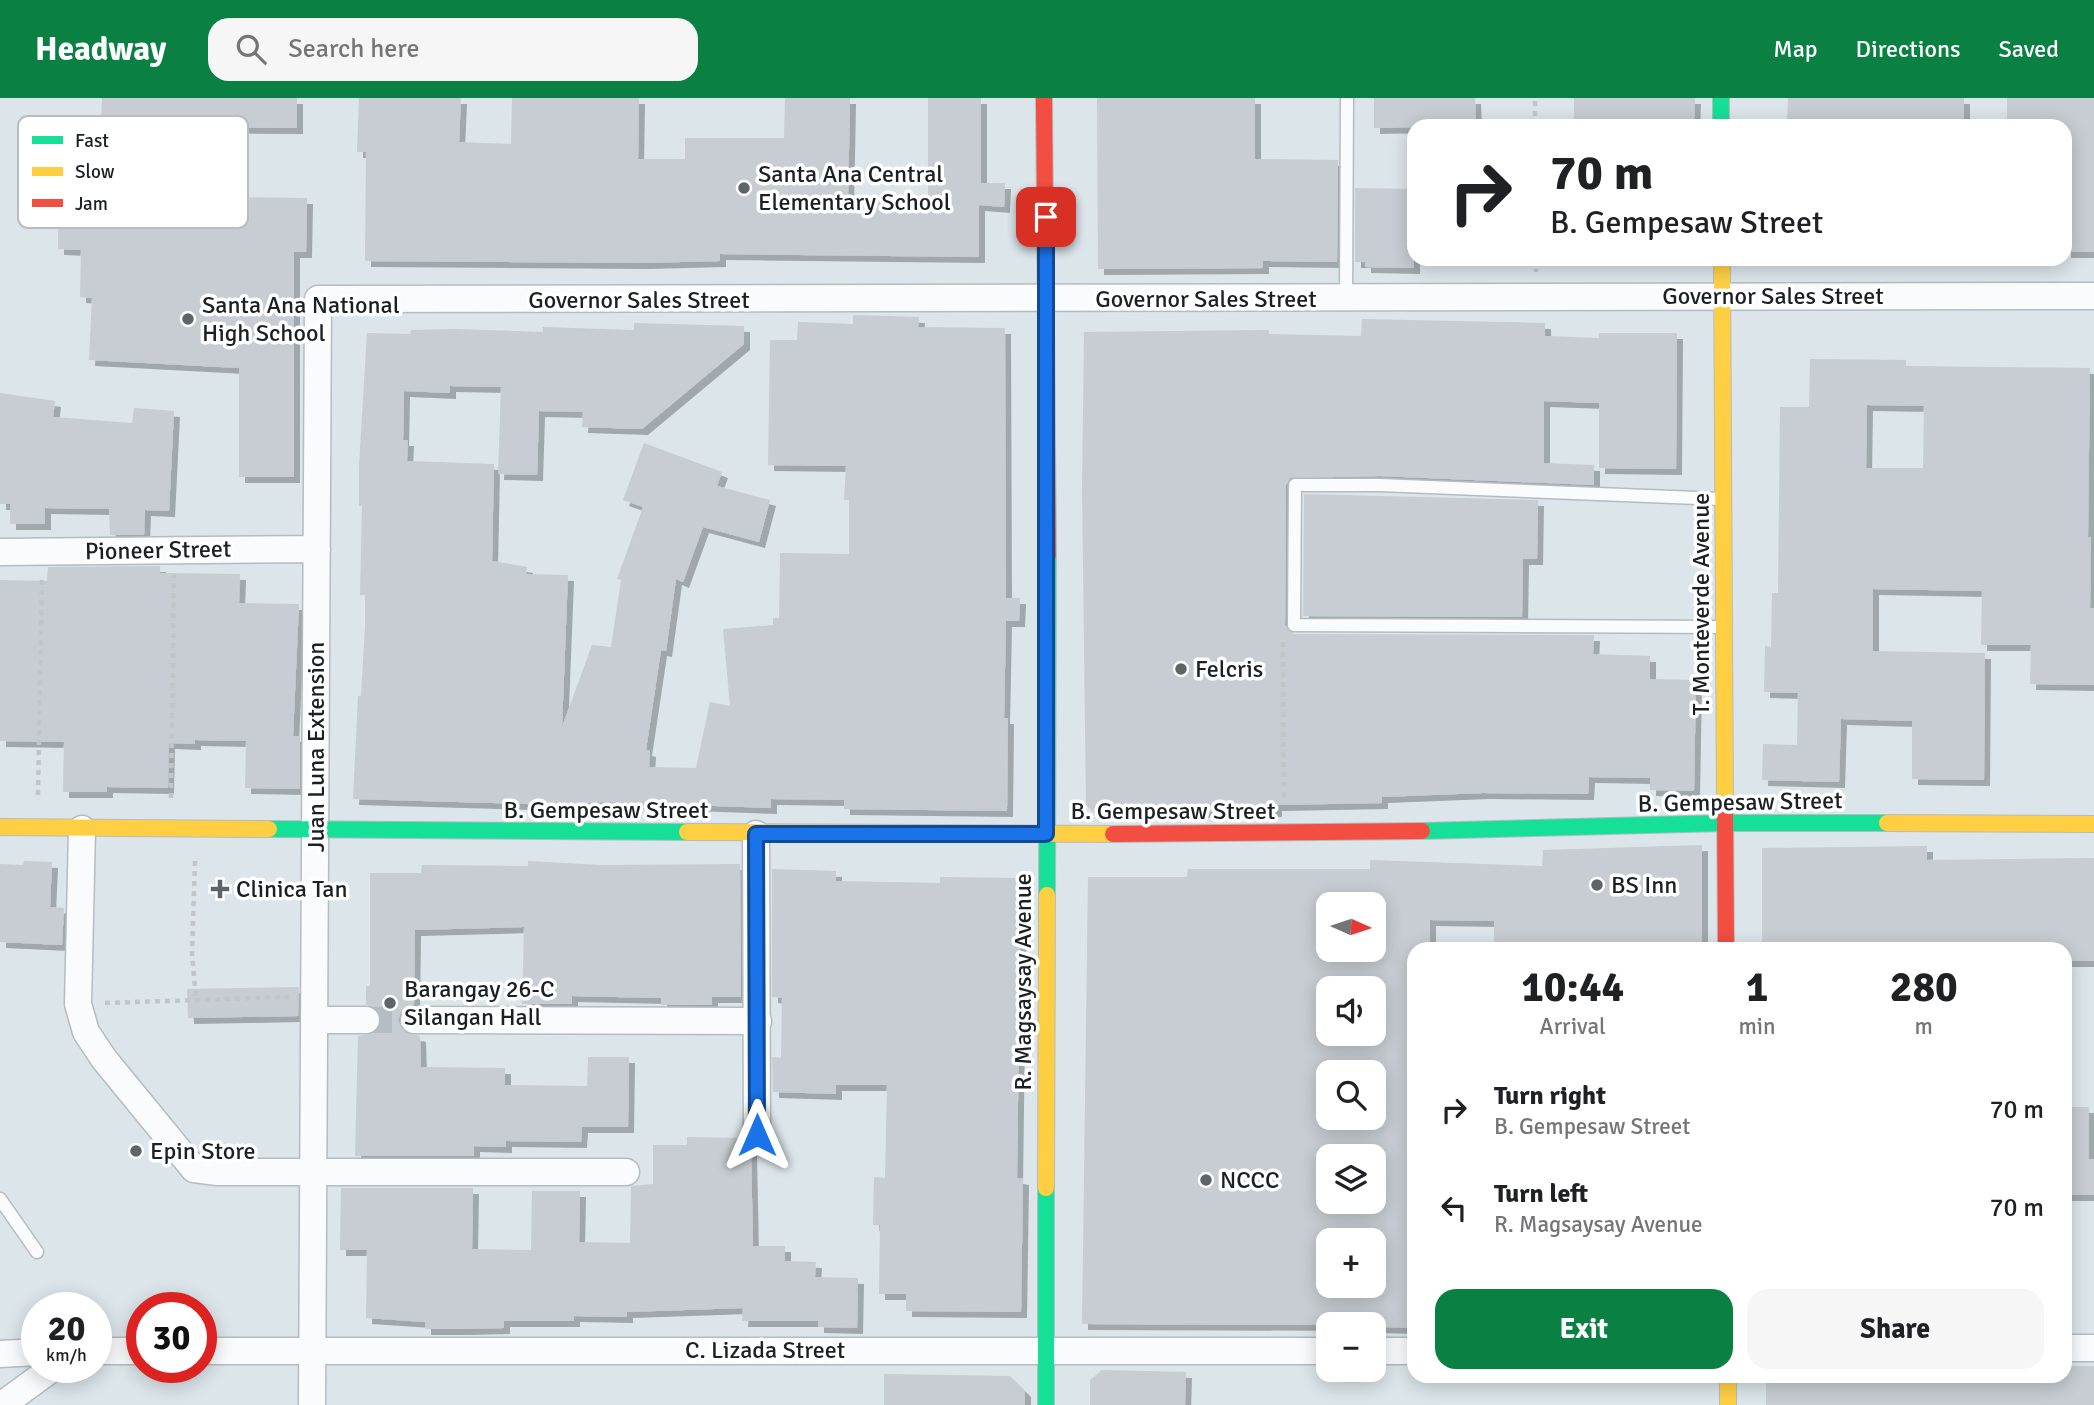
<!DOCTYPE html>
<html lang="en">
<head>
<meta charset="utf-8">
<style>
	body { margin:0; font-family:Signika,sans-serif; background:#f6f6f6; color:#202124; height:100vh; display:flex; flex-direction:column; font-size:26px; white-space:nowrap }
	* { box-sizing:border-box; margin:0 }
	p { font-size:23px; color:#757577 }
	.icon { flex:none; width:38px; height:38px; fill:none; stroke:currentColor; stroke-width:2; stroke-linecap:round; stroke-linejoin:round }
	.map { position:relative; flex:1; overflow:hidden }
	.details { position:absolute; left:1407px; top:844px; width:665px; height:441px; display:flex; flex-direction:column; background:#fff; border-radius:21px; box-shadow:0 4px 18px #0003 }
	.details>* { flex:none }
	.guide { position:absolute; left:1407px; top:21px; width:665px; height:147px; border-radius:21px; box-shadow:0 4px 18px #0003; background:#fff; color:#202124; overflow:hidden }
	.needle { width:46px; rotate:93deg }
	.tools { position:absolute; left:1316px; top:794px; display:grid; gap:14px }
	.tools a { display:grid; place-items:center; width:70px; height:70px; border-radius:14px; background:#fff; box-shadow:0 4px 18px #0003; font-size:35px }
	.speed { position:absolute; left:21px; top:1194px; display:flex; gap:14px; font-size:35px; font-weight:700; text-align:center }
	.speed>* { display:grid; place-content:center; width:91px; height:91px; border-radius:50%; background:#fff; box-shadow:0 4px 18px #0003; line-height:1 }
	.speed small { font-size:18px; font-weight:400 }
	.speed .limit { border:10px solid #d22; background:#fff; color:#111 }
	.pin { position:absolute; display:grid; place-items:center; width:60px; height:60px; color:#fff; margin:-30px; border-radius:14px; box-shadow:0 4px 10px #0006 }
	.me { position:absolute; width:77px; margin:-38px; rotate:0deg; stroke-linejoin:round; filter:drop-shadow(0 0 5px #0008) }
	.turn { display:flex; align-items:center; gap:24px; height:147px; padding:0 28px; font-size:32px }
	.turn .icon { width:91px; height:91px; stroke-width:2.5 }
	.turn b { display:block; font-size:49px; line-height:60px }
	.eta { display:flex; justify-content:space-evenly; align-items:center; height:119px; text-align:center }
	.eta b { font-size:42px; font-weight:700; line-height:49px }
	.action { display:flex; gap:14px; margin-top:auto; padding:14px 28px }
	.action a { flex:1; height:80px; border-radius:21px; background:#0b8043; color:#fff; font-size:28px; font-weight:700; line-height:80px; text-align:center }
	.action a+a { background:#f6f6f6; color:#202124 }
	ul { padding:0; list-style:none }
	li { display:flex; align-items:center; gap:21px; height:98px; padding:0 28px }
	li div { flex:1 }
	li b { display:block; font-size:26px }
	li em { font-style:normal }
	header { display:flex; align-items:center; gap:42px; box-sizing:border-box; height:98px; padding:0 35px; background:#0b8043; color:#fff }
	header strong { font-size:33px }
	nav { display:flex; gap:38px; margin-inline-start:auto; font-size:24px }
	.search { width:490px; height:63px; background:#f6f6f6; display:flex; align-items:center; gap:18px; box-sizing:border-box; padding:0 24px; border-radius:21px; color:#757577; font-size:26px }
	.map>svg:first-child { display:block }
	.building { fill:#c7cdd2; fill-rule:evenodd; filter:url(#shadow) }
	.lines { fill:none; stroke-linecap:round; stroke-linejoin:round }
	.street-tunnel { stroke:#b4bec2; stroke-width:26; stroke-dasharray:26 13; stroke-linecap:butt }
	.lane-casing { stroke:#b5bcc0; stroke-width:15 }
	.street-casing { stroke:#b5bcc0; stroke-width:29 }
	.fast-casing { stroke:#b5bcc0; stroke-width:18 }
	.slow-casing { stroke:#b5bcc0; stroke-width:18 }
	.jam-casing { stroke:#b5bcc0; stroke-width:18 }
	.path { stroke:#c3c6c8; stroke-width:4.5; stroke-dasharray:5 5; stroke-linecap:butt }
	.lane { stroke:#fafbfc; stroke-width:12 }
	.street { stroke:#fafbfc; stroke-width:26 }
	.fast { stroke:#16e098; stroke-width:16 }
	.slow { stroke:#ffcf43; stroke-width:16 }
	.jam { stroke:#f24e42; stroke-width:16 }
	.route-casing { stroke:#114b97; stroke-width:18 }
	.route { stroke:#1a73e8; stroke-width:12 }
	.poi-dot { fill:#5e6569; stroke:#fff; stroke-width:2.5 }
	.labels { text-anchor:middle; stroke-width:7; stroke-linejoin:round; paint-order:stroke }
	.poi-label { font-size:24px; fill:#1a2023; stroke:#fff; text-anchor:start }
	.street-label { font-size:24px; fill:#1a2023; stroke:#fff }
	.key { fill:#fff; stroke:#babcbd; stroke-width:2 }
	.key-label { font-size:19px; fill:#1a2023 }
</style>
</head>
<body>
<header>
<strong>Headway</strong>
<div class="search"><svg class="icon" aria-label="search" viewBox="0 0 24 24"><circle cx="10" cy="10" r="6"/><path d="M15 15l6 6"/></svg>Search here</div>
<nav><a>Map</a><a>Directions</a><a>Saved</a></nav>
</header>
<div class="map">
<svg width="2094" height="1307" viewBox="0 0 2094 1307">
	<defs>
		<filter id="shadow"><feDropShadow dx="6" dy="6" stdDeviation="0" flood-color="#0004"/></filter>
	</defs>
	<rect width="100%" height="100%" fill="#dbe5ea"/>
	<path class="building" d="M102,0H297V30L132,29L129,98L307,100L306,154H294V379H239V270L89,262L92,200L80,199L81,152L58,151V97L98,98Z
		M359,0H461L459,44L511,46L512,0H639L638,61H685V40H784L785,0H850L848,104H928V0H981V85H1005L1004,109L979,107V159L720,156V163L642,165L365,163L366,54H357Z
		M1097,0H1255V61L1338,62L1337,164L1263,163V170L1098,171Z
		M1374,0H1475L1476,28L1374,30Z
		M1574,0H1695L1694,28H1574Z
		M1788,0H1964V28H1787Z
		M2007,0H2094V154H2065V28H2007Z
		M1355,90L1414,91V170L1365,169V164H1355Z
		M853,217L919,219L918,229L1005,230L1006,500H1020L1019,523H1006L1004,620H1008L1007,713L844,711V702L771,701V710L604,704L559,707L353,701L358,598H361L365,529V497H360L362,408H359V368L367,235L410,236L411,232L456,231L543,234V229L634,232V225L744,228V246L642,331L582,329L583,314L539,313L537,377L498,376L501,289L450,288V295L404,293L403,342H408L407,363L494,366L492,463L527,469L526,476L568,477L562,629L592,547L611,549L621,482L617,481L643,409L623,402L644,345L722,374L717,388L770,402L759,444L703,429L683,484L676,481L666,553L661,552L646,652L650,653L649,669L696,670L710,604L730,608L723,531L773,527V520H779L780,455L849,456V402H844L846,368L768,367L770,242H797L798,224L853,226Z
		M1362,221L1545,225V238L1599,240V235H1677L1676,371L1599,370V305L1544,303V365L1594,367V387L1380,378L1290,380L1286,387L1285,527L1294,536L1594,537L1593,556L1650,558V581L1696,582L1694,693L1650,692V680L1589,679L1588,696L1483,695L1382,699V705L1276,707V713L1094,715L1086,707L1082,389L1084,234L1269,232V236L1361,238Z
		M1810,261L1906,262V268L2090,270L2088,439H2091L2090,510H2094V587L2030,586L2031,547H1981L1982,493L1873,491V553L1985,555L1984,682L1912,681V623L1841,621L1839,684L1762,682L1763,646L1797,647L1798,595L1764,594L1765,548L1771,549L1772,495H1778L1780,309H1809ZM1867,307L1924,308L1923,370H1866Z
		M0,295L55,303L53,319L132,325L134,310L174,313L169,413L145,412L144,437H110L109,411L45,410V426H10V406H0Z
		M1304,396L1538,402L1537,461H1523L1522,519L1303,518Z
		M160,468V475L240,476L239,505L299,506L293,638H300V691L245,690L246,643L195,642V646L169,645L168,690L107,689V694H63L64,644L0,643V482L47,483L48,469Z
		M1702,747V850H1494V823L1430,822V850H1414V1230L1374,1229V1227L1082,1226L1088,779H1187L1188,771H1370V762L1542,768L1543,752ZM1328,807H1374V852H1328ZM1328,889H1374V936H1328ZM1328,975H1374V1020H1328ZM1328,1059H1374V1104H1328ZM1328,1143H1374V1188H1328Z
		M1927,748V762L2094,760V863H2065V850H1762V750Z
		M24,763L52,764L50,809L64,810L62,847L0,844V766L23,767Z
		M528,763L601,767L740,766L741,899H712V907H661V900L572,898V906H522L524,829L415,832L414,906L401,914L398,923L406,935L420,938L421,969L505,970V987L587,988L588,959H629L628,1029H582L581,1044L506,1043V1049L474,1048V1058H355L358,938L374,935L382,923L379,914L366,906V888H370V775H421L422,767L528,768Z
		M772,771L836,773V783L940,785V779L1021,780L1017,1080L1023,1081L1021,1214L906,1213V1196H879L880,1127H873L874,1079L885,1080L887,987H836V996L773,994L772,959L781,960L782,900L772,899Z
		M299,889L298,918L188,920L187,891Z
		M2065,1009H2089V1061H2094V1097H2065Z
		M687,1039L742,1040L751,1051L753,1148H785V1163L816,1164L815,1179L858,1180L857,1230L818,1229V1223H742L743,1210L627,1214V1219L574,1218V1223H504V1230L464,1231H425V1224L366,1220L367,1152H340L341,1090H473L472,1151L531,1152L532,1093H580L579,1144L630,1145L631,1088L653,1086V1047H687Z
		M2065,1268H2094V1307H1766V1278L2042,1282V1278H2065Z
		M1102,1272L1186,1274L1185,1307H1090V1282Z
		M884,1276L1010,1278L1025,1293V1307H884Z"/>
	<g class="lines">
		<path class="street-tunnel" d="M366,922H414"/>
		<g class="lane-casing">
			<path id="lane" d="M1346,200L1347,0
				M1721,529L1294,527L1295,387H1380L1722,401
				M0,1101L37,1154"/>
		</g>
		<g class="street-casing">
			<path id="street" d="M0,454L317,451
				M82,731L78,906L86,934L104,961L194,1071L218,1074H626
				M756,736L757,1037
				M314,922H366
				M414,922L758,923
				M2065,1250H2094
				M96,1253H142
				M201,1253H1328
				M1374,1253H1414
				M0,1256L37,1254
				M2,1307L54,1269
				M312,1307L318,201L2094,198"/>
		</g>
		<g class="fast-casing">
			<path id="fast" d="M1721,0V28
				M269,731L687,734
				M1422,733L1726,725H1887
				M1047,797L1048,457
				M1046,1307V1090"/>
		</g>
		<g class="slow-casing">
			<path id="slow" d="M1722,161L1725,710
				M1887,725L2094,726
				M0,729L269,731
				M687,734L1113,736
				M1046,1090L1047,797
				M1728,1278V1307"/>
		</g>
		<g class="jam-casing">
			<path id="jam" d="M1044,0L1048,457
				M1725,710L1726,850
				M1113,736L1422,733"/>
		</g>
		<path class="path" d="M1535,28V0
			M1536,161V174
			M1283,544L1284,703
			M38,697L42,479
			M171,700L174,477
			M195,763L192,855L196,902
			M105,905L289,899"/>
		<use href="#lane" class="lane"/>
		<use href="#street" class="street"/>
		<use href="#fast" class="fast"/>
		<use href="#slow" class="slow"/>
		<use href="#jam" class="jam"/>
	</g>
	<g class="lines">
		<g class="route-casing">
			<path id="route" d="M757,1037L756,736H1046V119"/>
		</g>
		<use href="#route" class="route"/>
	</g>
	<g class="poi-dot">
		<circle cx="744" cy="90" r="7"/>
		<circle cx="188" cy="221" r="7"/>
		<circle cx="1181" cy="571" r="7"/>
		<circle cx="1597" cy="787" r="7"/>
		<path d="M216.5 780.5h7v7h7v7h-7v7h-7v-7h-7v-7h7z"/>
		<circle cx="390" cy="905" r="7"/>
		<circle cx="136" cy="1053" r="7"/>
		<circle cx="1206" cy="1082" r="7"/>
	</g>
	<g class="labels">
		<g class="poi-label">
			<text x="758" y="84">Santa Ana Central<tspan x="758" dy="28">Elementary School</tspan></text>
			<text x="202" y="215">Santa Ana National<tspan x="202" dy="28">High School</tspan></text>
			<text x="1195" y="579">Felcris</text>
			<text x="1611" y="795">BS Inn</text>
			<text x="236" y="799">Clinica Tan</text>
			<text x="404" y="899">Barangay 26-C<tspan x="404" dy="28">Silangan Hall</tspan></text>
			<text x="150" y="1061">Epin Store</text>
			<text x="1220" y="1090">NCCC</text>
		</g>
		<g class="street-label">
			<text x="1773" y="206">Governor Sales Street</text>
			<text x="1206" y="209">Governor Sales Street</text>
			<text x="639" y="210">Governor Sales Street</text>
			<text transform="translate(158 452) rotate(-1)" y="8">Pioneer Street</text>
			<text transform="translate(1701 506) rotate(-90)" y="8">T. Monteverde Avenue</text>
			<text transform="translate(316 649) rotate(-90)" y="8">Juan Luna Extension</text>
			<text transform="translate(1740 704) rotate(-1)" y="8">B. Gempesaw Street</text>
			<text x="606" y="720">B. Gempesaw Street</text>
			<text x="1173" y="721">B. Gempesaw Street</text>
			<text transform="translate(1023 884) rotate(-90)" y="8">R. Magsaysay Avenue</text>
			<text x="765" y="1260">C. Lizada Street</text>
		</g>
	</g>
	<rect x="18" y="18" width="230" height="112" rx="10" class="key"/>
	<rect x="32" y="38" width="31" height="8" fill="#16e098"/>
	<rect x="32" y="69" width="31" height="9" fill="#ffcf43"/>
	<rect x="32" y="101" width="31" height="8" fill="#f24e42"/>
	<g class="key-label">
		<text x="75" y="49">Fast</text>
		<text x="75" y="80">Slow</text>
		<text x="75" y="112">Jam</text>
	</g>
</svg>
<div class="tools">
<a><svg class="needle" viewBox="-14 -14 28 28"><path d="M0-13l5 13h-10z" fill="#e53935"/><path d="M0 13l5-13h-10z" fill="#757577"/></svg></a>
<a><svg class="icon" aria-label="sound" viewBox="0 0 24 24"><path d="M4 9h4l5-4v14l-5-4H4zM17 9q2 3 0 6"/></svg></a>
<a><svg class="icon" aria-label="search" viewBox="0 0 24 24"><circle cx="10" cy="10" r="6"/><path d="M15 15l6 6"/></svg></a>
<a><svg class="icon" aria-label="layers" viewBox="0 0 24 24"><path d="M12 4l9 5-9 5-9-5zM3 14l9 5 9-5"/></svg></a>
<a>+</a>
<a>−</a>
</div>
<div class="speed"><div>20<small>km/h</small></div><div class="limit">30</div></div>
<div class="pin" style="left:1046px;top:119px;background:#d93025"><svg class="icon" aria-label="arrive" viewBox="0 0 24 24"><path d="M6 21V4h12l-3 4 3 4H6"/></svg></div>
<svg class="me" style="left:757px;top:1037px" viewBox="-20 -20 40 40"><path d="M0-17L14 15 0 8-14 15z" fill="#1a73e8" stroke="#fff" stroke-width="4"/></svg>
<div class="guide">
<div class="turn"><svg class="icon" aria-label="right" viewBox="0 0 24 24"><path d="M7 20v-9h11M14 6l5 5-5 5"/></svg><div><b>70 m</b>B. Gempesaw Street</div></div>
</div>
<section class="details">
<div class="eta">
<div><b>10:44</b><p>Arrival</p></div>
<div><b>1</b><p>min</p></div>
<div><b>280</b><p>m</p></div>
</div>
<ul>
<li><svg class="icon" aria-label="right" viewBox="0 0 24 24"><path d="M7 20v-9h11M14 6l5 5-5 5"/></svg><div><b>Turn right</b><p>B. Gempesaw Street</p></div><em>70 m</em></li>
<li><svg class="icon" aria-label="left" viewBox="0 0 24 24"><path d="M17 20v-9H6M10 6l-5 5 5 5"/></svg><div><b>Turn left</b><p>R. Magsaysay Avenue</p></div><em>70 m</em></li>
</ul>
<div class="action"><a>Exit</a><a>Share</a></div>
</section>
</div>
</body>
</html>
